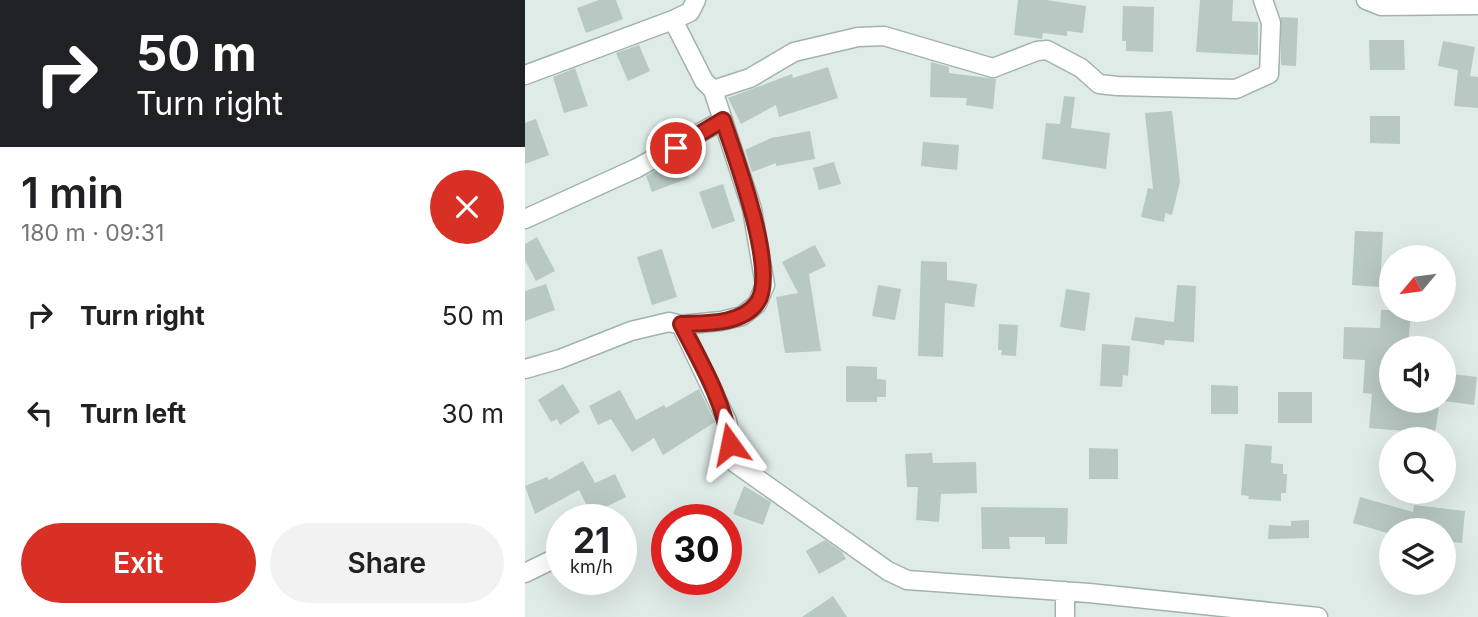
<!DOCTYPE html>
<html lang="en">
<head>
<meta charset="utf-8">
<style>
	body { margin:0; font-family:Inter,sans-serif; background:#f2f2f2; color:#202124; height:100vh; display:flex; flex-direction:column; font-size:26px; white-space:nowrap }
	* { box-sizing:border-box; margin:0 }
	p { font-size:23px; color:#757577 }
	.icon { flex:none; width:38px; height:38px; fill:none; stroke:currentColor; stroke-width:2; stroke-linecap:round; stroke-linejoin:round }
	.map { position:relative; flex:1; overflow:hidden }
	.sheet { display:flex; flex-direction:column; background:#fff; width:525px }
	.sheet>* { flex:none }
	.banner { background:#202124; color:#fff; overflow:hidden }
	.needle { width:46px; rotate:241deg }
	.tools { position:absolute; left:854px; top:245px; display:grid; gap:14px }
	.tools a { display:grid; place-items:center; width:77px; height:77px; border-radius:50%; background:#fff; box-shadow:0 7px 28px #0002; font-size:35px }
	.speed { position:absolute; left:21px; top:504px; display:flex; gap:14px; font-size:35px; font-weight:700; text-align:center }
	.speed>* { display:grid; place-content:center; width:91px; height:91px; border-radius:50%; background:#fff; box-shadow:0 7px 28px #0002; line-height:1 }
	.speed small { font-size:18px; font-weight:400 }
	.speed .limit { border:10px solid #d22; background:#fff; color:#111 }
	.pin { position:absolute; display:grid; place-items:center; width:60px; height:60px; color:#fff; margin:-30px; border:4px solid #fff; border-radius:50%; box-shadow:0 2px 7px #0007 }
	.me { position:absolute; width:77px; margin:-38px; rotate:348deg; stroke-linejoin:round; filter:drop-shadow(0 0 5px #0008) }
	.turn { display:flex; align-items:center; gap:24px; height:147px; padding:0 21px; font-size:32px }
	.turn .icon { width:91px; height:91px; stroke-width:2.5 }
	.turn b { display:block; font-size:49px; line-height:60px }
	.round { display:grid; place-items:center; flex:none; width:74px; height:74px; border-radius:37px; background:#f2f2f2 }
	.overview { display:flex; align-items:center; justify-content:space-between; height:119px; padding:0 21px }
	h1 { font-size:42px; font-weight:600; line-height:52px }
	.cta { display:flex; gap:14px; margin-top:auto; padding:14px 21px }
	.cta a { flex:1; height:80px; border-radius:42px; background:#d93025; color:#fff; font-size:28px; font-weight:600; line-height:80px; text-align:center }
	.cta a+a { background:#f2f2f2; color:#202124 }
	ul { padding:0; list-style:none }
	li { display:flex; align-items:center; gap:21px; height:98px; padding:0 21px }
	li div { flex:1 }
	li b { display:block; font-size:26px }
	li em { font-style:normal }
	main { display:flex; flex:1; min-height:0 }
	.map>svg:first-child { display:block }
	.building { fill:#b8c8c3 }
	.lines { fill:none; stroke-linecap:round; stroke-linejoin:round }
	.minor-casing { stroke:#a2b3af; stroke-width:21 }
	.minor { stroke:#fff; stroke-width:18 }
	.route-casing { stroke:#8d1f18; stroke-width:18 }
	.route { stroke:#d93025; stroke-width:12 }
</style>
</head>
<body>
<main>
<section class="sheet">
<div class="banner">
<div class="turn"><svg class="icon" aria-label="right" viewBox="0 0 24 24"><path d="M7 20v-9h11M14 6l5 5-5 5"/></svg><div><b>50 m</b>Turn right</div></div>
</div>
<div class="overview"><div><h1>1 min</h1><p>180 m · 09:31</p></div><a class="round" style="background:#d93025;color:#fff"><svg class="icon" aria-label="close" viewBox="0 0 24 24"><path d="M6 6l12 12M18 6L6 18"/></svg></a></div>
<ul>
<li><svg class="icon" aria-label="right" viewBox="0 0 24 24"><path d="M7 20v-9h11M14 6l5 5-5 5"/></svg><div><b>Turn right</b></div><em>50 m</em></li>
<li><svg class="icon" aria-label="left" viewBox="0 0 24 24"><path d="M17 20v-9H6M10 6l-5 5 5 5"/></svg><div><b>Turn left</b></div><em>30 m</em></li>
</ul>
<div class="cta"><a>Exit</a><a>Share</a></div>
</section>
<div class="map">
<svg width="953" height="617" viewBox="0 0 953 617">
	<rect width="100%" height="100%" fill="#dfebe7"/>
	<path class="building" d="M74,0H91L98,19L61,33L52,8Z
		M493,0H521L561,6L558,33L542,31V36L518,33L517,39L489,35Z
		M675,0H708L707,21L733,22V55L671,52Z
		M598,6L629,7L628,52L601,51V41H597Z
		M756,17L773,18L771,66L756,65Z
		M844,40H879L880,70H845Z
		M918,41L950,47L945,76L953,77V108L929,106L933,70L913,66Z
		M114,45L125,71L103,81L91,53Z
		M406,62L424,67V73L471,79L468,109L441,105L442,98L405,97Z
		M303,67L313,98L254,117L251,105L216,124L203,98L267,74L268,78Z
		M50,68L63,106L39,113L28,77Z
		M539,96L550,97L546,128L585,133L581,169L517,159L521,123L535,124Z
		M647,111L655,182L647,215L640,213L639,222L616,217L623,188L628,189L620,113Z
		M845,116H875V144L845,143Z
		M11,119L24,155L0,164V123Z
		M285,131L290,159L251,166V163L227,172L220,150L246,138Z
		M398,142L434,145L432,170L396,166Z
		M156,157L164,178L127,192L121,176Z
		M309,162L316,184L294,190L288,168Z
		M198,184L210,221L187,229L174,192Z
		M830,231L858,232L855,287L827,285Z
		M12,237L30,271L11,281L0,260V244Z
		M290,245L301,266L284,274L296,351L260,353L251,297L273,293L257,262Z
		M137,249L152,297L127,305L112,257Z
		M396,261L422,262V280L452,284L449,307L420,303L418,357L393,356Z
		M21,284L30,310L0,321V291Z
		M353,285L376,289L370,320L347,316Z
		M652,285L671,286L669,342L640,340L639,345L606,340L610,317L649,322Z
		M541,289L565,293L560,331L535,327Z
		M856,310H886L883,348H866V401H915L909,439L879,435L880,431L844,428L847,394L838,393L840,360L818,359L819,327L855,328Z
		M474,324L493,325L491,356L476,355L477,350H473Z
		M577,344L605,346L603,376L598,375L597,387L575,386Z
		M321,366L352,367V379L361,380V397H352V402H321Z
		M919,373L952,377L949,405L919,401Z
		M38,384L55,412L35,425L32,419L26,422L13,400Z
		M686,385L713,386V414H686Z
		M174,389L190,422L138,455L129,438L107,452L86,419L73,425L64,406L95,390L111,420L139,405L141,408Z
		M753,392H787V423H753Z
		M720,444L747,446L746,463L758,464V474H762L761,493H756V501L723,499L724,496L716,495Z
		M564,448L593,449V479H564Z
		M407,453L408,463L451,462L452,493L416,494L414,522L391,520L393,487H382L380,454Z
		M58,461L70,483L90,474L101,497L66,514L54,490L10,514L0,486L22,477L24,480Z
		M219,486L246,502L238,525L208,514Z
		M835,497L888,512L889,505L940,511L937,543L919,541V530H866V534L828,523Z
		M456,507L543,508L542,544H520V537H484L485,549H457Z
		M784,520V538L743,539L744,525L766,526V521Z
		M300,540L317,552L321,559L294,574L281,551Z
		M308,596L322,617H277Z"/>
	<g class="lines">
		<g class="minor-casing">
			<path id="minor" d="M841,0L856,6L953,5
				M148,20L179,81L188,90L225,78L269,52L333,37L359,36L468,68L512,51L522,50L556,68L574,84L592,86L711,89L744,74L746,23L738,0
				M0,75L148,20L165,12L171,0
				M0,219L112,168L198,120
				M156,325L202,421L210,463L363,571L382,580L564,593L793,617
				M0,369L35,359L106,331L144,322L156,325L196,321L217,316L232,304L240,285L227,209L188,90
				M0,573L37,555
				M540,591V617"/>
		</g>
		<use href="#minor" class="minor"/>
	</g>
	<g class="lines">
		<g class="route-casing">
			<path id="route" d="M151,148L198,120C210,156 254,273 232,303C216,325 180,323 156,324C176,363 199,401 205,444"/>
		</g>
		<use href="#route" class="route"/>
	</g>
</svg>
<div class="tools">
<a><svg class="needle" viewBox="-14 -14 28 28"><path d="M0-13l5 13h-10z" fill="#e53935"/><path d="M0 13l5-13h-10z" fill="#757577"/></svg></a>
<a><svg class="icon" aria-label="sound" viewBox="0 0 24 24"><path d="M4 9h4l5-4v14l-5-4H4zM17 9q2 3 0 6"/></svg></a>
<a><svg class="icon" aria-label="search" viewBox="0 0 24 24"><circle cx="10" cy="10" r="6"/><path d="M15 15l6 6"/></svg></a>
<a><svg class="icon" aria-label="layers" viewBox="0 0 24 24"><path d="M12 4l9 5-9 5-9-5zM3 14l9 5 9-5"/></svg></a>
</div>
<div class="speed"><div>21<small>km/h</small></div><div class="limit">30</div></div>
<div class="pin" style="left:151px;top:148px;background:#d93025"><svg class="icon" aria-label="arrive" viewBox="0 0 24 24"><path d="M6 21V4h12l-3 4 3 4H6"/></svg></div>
<svg class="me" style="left:205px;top:444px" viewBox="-20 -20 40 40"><path d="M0-17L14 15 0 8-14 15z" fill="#d93025" stroke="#fff" stroke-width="4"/></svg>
</div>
</main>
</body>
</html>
